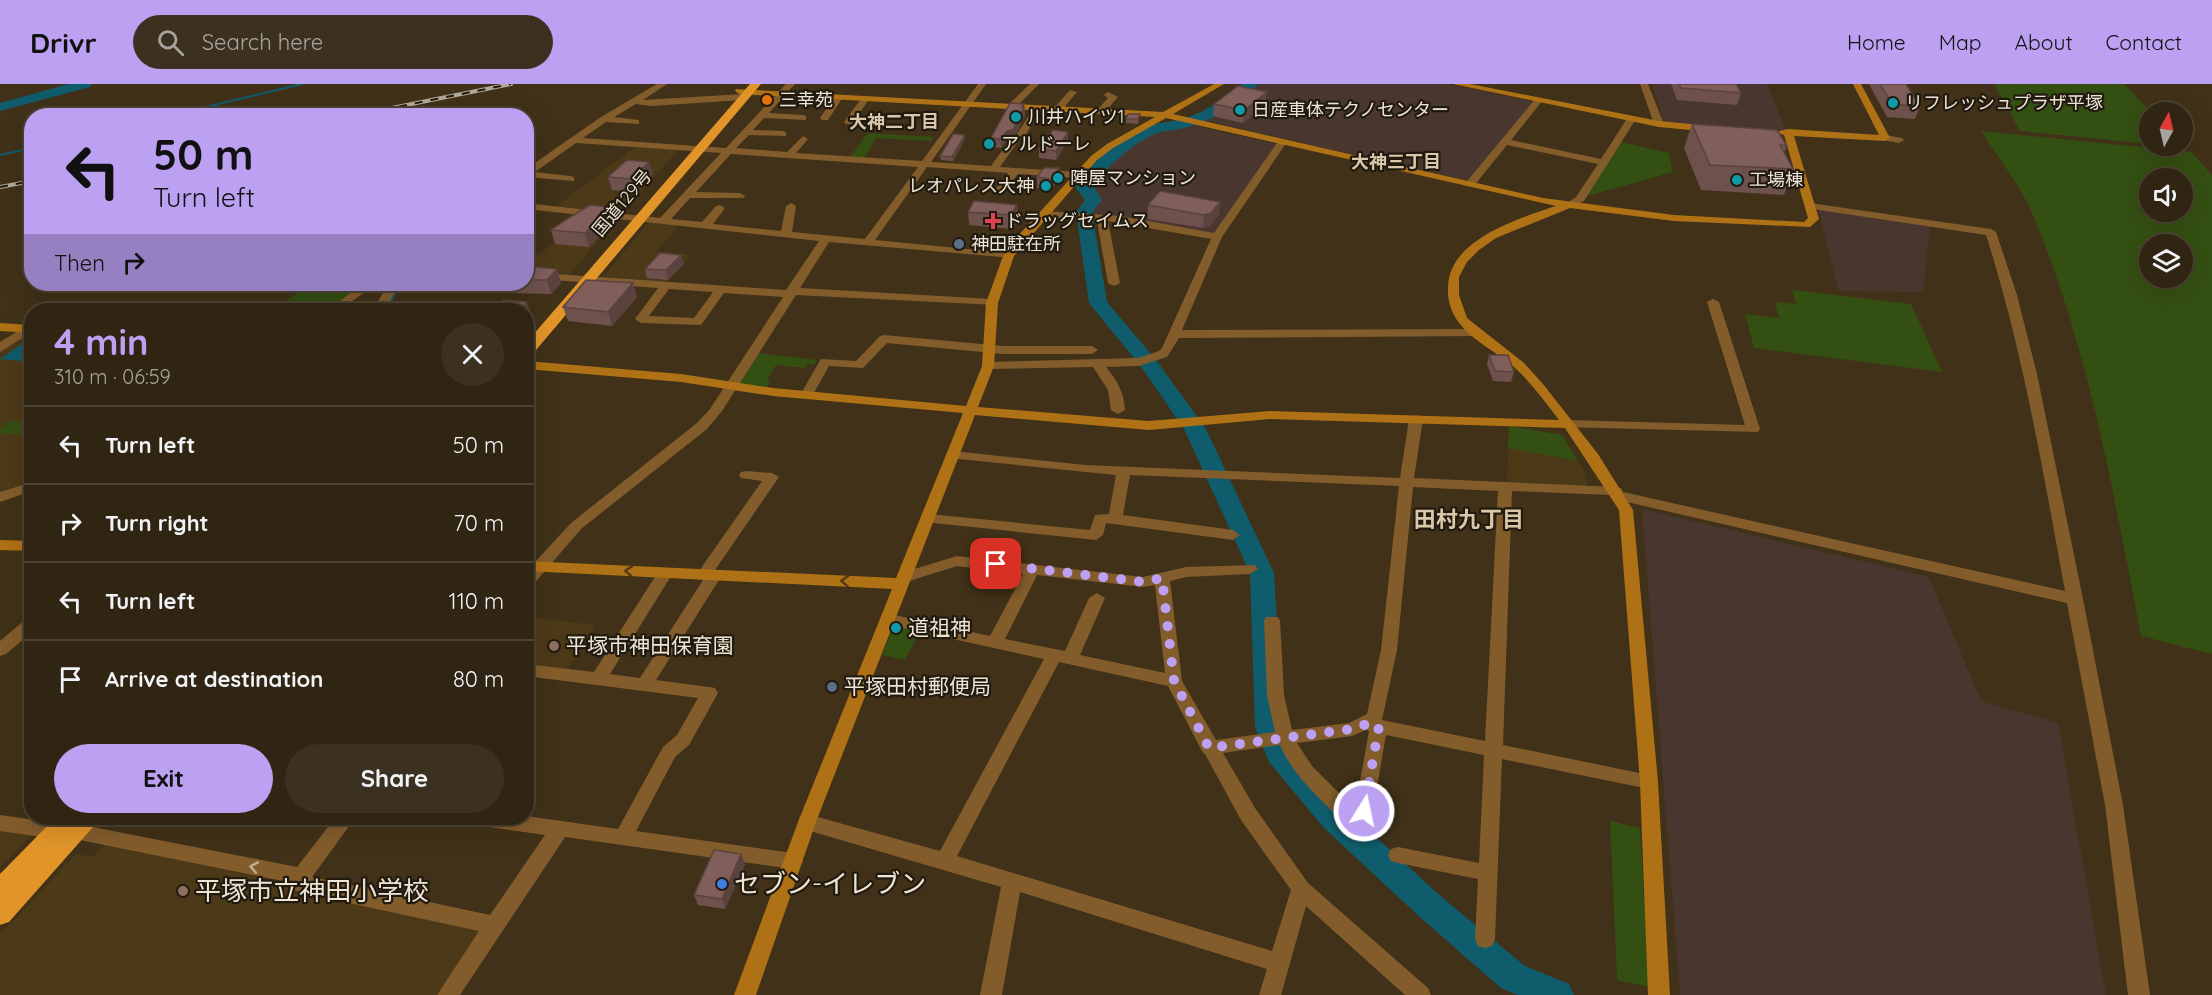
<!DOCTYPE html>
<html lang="en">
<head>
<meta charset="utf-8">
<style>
	body { margin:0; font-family:Quicksand,"Noto Sans JP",sans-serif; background:#3c3120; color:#f1f3f6; height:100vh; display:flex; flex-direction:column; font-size:22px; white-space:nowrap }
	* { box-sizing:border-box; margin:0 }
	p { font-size:20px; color:#a8a59f }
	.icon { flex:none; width:33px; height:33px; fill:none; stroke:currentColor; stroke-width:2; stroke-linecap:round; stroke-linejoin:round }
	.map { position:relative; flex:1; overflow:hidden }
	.details { position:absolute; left:24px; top:219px; width:510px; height:522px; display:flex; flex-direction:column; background:#302512; border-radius:24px; box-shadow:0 6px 24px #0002,0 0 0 2px #4b4232 }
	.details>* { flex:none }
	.top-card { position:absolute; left:24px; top:24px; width:510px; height:183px; border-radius:24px; box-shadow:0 6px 24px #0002,0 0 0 2px #4b4232; background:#bca0f2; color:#111; overflow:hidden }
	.needle { width:39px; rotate:8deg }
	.fabs { position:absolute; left:2139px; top:18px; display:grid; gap:12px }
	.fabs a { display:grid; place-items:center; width:54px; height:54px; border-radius:50%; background:#302512; box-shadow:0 6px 24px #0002,0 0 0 2px #4b4232; font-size:30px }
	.pin { position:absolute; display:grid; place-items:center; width:51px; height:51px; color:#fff; margin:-26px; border-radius:12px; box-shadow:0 3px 9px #0006 }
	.me { position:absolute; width:66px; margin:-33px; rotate:10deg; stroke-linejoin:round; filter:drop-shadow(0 0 4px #0008) }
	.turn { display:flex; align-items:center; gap:21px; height:126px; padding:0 30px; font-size:27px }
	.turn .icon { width:78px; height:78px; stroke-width:2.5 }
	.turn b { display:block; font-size:42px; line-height:51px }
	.then { display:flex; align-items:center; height:57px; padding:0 30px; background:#0003; gap:12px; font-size:22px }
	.round { display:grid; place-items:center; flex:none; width:63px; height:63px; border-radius:32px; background:#3c3120 }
	.head { display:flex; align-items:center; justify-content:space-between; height:102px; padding:0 30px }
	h1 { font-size:36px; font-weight:700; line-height:45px; color:#bca0f2 }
	.button { display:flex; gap:12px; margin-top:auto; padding:12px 30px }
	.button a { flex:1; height:69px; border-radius:36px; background:#bca0f2; color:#111; font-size:24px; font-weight:700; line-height:69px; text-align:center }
	.button a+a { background:#3c3120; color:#f1f3f6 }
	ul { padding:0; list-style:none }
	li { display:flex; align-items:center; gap:18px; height:78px; padding:0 30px; border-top:2px solid #4b4232 }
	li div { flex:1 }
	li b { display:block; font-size:22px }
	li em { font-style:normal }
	header { display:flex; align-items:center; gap:36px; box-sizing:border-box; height:84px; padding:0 30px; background:#bca0f2; color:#111 }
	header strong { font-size:28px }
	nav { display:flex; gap:33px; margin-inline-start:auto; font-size:21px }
	.search { width:420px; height:54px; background:#3c3120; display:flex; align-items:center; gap:15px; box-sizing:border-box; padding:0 21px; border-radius:33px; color:#a8a59f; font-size:22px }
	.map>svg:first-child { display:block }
	.built { fill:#4c3918 }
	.industrial { fill:#49372f }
	.green { fill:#344f12; fill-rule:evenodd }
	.water { fill:#0f5d6c }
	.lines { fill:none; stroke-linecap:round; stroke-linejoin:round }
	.stream-far1 { stroke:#0f5d6c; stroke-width:2 }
	.stream { stroke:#0f5d6c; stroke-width:3 }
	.river { fill:#0f5d6c; fill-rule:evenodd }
	.street { fill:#835c2c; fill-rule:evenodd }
	.secondary { fill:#af7115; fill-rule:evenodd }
	.highway { fill:#e19529; fill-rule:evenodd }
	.rail-casing { stroke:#b4a996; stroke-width:4 }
	.rail { stroke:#211a0f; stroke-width:2; stroke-dasharray:8; stroke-linecap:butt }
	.wall { fill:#6e514d }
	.shaded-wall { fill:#5a423e }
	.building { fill:#805e59; stroke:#5a423e; stroke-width:1.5 }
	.oneway { stroke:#533811 }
	.oneway2 { stroke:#c3ae91 }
	.route { stroke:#bca0f2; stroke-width:10; stroke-dasharray:0 18 }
	.food-dot { fill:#e8710a; stroke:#211a0f; stroke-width:2 }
	.culture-dot { fill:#0f9aa8; stroke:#211a0f; stroke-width:2 }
	.health-dot { fill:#e0444e; stroke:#211a0f; stroke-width:2 }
	.service-dot { fill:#5c6f8a; stroke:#211a0f; stroke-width:2 }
	.education-dot { fill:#8d6e63; stroke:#211a0f; stroke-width:2 }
	.shop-dot { fill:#3f7fe0; stroke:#211a0f; stroke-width:2 }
	.labels { text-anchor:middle; stroke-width:4.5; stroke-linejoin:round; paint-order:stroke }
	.far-poi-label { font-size:18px; fill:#eee4d5; stroke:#211a0f; text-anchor:start }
	.far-neighbourhood-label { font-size:18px; font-weight:bold; fill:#dac7aa; stroke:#211a0f }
	.far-street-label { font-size:18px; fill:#eee4d5; stroke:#211a0f }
	.poi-label { font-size:21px; fill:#eee4d5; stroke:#211a0f; text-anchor:start }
	.neighbourhood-label { font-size:22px; font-weight:bold; fill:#dac7aa; stroke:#211a0f }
	.near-poi-label { font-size:26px; fill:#eee4d5; stroke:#211a0f; text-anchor:start }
</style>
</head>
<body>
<header>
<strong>Drivr</strong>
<div class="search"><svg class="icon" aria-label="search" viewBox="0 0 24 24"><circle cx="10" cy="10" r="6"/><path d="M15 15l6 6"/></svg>Search here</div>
<nav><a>Home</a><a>Map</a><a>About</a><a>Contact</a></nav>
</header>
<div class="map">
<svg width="2212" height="911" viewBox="0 0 2212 911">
	<rect width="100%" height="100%" fill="#403118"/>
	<path class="built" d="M636,62L679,65L621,130L557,122Z
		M592,132L618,135L568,191L527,188L526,179Z
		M649,138L679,141L656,167L692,171L666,198L601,195Z
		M31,248V398L0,408V266Z
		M1509,342L1562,351L1584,387L1588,400L1585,402L1511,400L1507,397Z
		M527,533L595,541L567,587L527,583Z
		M0,745L34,749L0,784Z
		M105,760L479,842V848L437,911H0V851L76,770L93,773Z"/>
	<path class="industrial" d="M1252,0H1447L1535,18L1468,96H1465L1198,35Z
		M1652,0H1767L1786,46L1700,43L1664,38Z
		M1192,41L1279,61L1216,150L1089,130L1096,114L1085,99L1109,73L1152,46Z
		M1818,125L1930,141L1923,208L1839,207Z
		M1642,425L1929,493L1981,617L2058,639L2106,911H1680Z"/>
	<path class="green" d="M1994,0H2124L2151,28L2149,60L2020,47Z
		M1981,47L2191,68L2212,91V570L2141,552C2114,412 2090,270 2035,136C2023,105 1999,75 1981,47ZM2150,94H2182V128H2150ZM2150,160H2182V194H2150Z
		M868,49L934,53L931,57L876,54L864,74L850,73Z
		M1621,58L1669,69L1673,88L1584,113Z
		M311,200H368L330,226L275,224Z
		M1792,206L1911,220L1942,288L1754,264L1745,230L1779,234L1775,218L1796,220Z
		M756,269L817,276L814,281L807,280L804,284L776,281L767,296L771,297L766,304L741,301L738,299Z
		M10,337L31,339V351L0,349V345Z
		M1509,342L1562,351L1578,377L1508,364Z
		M894,541L920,547L905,576L882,571Z
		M1610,737L1640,744L1649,903L1617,896Z"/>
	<path class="water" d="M29,255H31V269L20,277L0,275Z"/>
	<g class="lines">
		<path class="stream-far1" d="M168,32L302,0
			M0,71L32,64"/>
		<path class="stream" d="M386,226L399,200"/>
		<path class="river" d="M69,0H92L90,3L0,27V19Z
			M1242,0H1258C1241,21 1209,38 1184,44C1174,47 1162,46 1152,51C1129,62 1110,82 1092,100L1102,116L1093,127V135L1107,218L1156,276L1206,345L1274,489L1283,643L1291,664L1346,726L1444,815L1525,882L1569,900L1574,911H1518L1501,904L1422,835L1324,744L1269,678L1255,643L1250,489L1184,345L1142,284L1089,219L1077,135V127L1085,116L1076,104C1076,88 1131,47 1147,42C1164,37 1180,38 1196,30C1213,23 1228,11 1242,0Z"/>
		<path class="street" d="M657,0H667L643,16L743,10L747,13L743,16L651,22L636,20L614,33L639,36V40L606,38L583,54L726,64L786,0H795L769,29L803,31L806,32V36L764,34L753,46L783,47L786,48V52L749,51L736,64L787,68L803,52L808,55L796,69L922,77L978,0H986L931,78L991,82L1009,57L1012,56L1017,59L1000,83L1079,88L1084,91L1079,94L1018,90L1004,108L1000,109L995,106L1008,89L927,83L875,156L1009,169L1013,170V174L829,158L800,204L992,215L996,217V221L796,211L722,327L707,345L581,445L532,502L526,503V488L571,439L697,339L710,325L783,213L724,209L701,241L641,239L635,235L658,204L526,194V188L786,206L819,157L526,125V119L660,134L721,69L576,59L535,88L570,92L574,93V97L526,93V85L601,33ZM731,70L918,83L865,155L792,148L796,122L791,119L786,122L781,147L713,140L725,124L720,121L716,122L702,138L671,135L690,114H744L745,112L740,109L696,108ZM669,205L713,208L694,234L649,232Z
			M1030,0H1039L1014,25H1008V21Z
			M1640,0H1648L1664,40L1662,42L1654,40Z
			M1070,6L1077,8L1061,27H1055V23Z
			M1108,8L1118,13L1104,29H1098V25L1108,14L1104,11Z
			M836,11L843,13L828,36H822L820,34Z
			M863,12L870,14L852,40H846L844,38Z
			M1536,14L1543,16L1511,56L1601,75L1628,33L1636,35L1584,117L1573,123L1564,121L1576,113L1598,80L1507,61L1473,103L1464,101Z
			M1035,22L1042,24L1025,52H1019L1017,50Z
			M1885,51L1902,54L1904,56L1899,59L1882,56V52Z
			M1282,55L1287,58L1222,153L1182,246L1478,245L1484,249L1482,252L1179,254L1167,273L1139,282L1106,283C1117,296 1124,308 1125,326L1118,330L1111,326L1108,306L1093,283L984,285V279L988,278L1138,274L1159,267L1162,264L1211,155L1108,137L1120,199L1114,202L1108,199L1097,137L1044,133L1039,130L1044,127L1121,132L1214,149L1279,56Z
			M1810,119L1991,145L1996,148L2017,211L2037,290L2083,515L2123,721L2150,911H2128L2105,721L2067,519L1618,416L1611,411L1512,407L1503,661L1649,691L1656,693L1658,698L1656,703L1649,705L1502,675L1495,855L1492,862L1485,864L1478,862L1475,855L1478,795L1398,779L1391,777L1388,771L1391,765L1398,763L1479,779L1484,671L1386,651L1373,727L1371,732L1363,734L1361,742L1354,744L1347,742C1323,717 1294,694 1280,661L1223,669L1255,724L1308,799L1428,904L1431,911H1405L1306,822L1281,911H1259L1267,885L1020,808L1002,911H980L1001,803L800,744L798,738L800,732L807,730L940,767L1044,575L884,540L882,536L884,532L890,530L990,552L1023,490L957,482L906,498L898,493L901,489L957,472L1143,493L1186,483L1255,481L1258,485L1250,490L1186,493L1170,497L1182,597L1216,656L1275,648L1267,611L1264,537L1266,533H1278L1280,537L1284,611L1292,646L1349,639L1367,630L1381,566L1399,402L1130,391L1123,431L1233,446L1240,451L1233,456L1106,439L1103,451L1096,456L924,438L922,435L929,430L1090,446L1095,431L1109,430L1116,391L948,374L946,371L953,367L1085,381L1400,394L1409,335L1416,331L1423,335L1414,394L1616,403L1621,404L1623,408L2065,507C2043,387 2023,267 1986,151L1806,124L1805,122ZM1413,403L1498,407L1485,657L1382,636L1397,566ZM1037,491L1143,503L1155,501L1165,589L1080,571L1105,514L1097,509L1089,514L1065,567L1005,555ZM1059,578L1168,602L1203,669L1205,670L1241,736L1291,806L1272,867L957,772ZM1366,646L1369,647L1355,725L1312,682L1297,659L1352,652Z
			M363,200H376L340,226H327Z
			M388,200H399L385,226H373Z
			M1713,215L1719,218L1760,345L1758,348L1562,343L1560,340L1562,337L1567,336L1745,341L1707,218Z
			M28,241L32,242V248L0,268V258Z
			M884,251L1003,262H1092L1098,266L1092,270H1003L887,259L863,284L829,282L811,314H801L800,311L821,275L856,277L880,252Z
			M746,387L772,389L779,393L715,486L722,491L656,596L709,603L715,604L718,609L689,661L675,673L636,747L793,769L800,771L803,777L800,783L793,785L565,753L460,911H437L479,847L302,809L295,806L292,799L70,754L67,748L70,742L77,740L297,783L335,734H355L312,793L490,831L545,751L482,742L475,740L473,734L526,732L618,745L663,663L677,651L698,614L526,592V580L594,588L660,485L665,484L673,489L610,590L640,594L703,496L696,491L699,487L762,397L741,394L739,391L741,388Z
			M32,398V407L0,418V408Z
			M32,533V548L6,570L0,572V557L26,535Z
			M0,731L56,739L63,741L66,747L63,753L56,755L0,747Z"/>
		<path class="secondary" d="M1214,0H1224L1173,30L1543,114L1674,131L1804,138L1808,134L1784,51L1775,48L1788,45L1879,51L1853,0H1861L1890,54L1885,57L1794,52L1819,135L1810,143L1674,137L1570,124L1496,154L1479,166L1467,178L1459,193V211L1467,234L1524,279L1543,300L1598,370L1633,426L1658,698L1670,911H1648L1640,698L1619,426L1565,344L1270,335L1149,346L975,331L816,738L756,911H734L798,738L892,505L526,487V477L896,494L963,329L773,312L681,298L526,285V277L681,290L773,304L966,322L982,282L986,219L1003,172L1017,153L1091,72L1107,60L1155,33L739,10L735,7L736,5L1163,28ZM1166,34L1556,122C1520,134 1450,155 1448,202C1447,216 1451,229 1460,240C1474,258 1497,268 1514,283C1531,298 1545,318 1559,336L1270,327L1149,337L978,323L994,282L998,219L1014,172L1097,76L1113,64Z
			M1453,0H1470L1659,37L1711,42L1716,45L1711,48L1659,43Z
			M0,239L32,241V249L0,247Z
			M0,456L32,457V467L0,466Z"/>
		<path class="highway" d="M750,0H761L531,272L526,273V259Z
			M55,734H101L9,838L0,841V790Z"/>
		<g class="rail-casing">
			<path id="rail" d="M352,32L511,0
				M0,103L32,97"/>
		</g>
		<use href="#rail" class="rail"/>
	</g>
	<path class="wall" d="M1671,0H1736L1741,9L1737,21L1677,16Z
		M1869,0H1906L1920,23L1915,35L1887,33Z
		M1214,20H1266L1243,39L1213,32Z
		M1024,23L1025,32L1014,54L1007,56L1001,64L992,63L991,54Z
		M1139,34L1138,40L1126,39V35Z
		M1692,40L1787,62L1784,69L1793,85L1784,111L1701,106L1684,64Z
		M1068,48V56L1056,76L1039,74V65Z
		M965,55L953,77L941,76L940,72Z
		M1059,84V95L1051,106L1037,104V93Z
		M653,90L635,108L612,106L608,93Z
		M1220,118L1219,131L1210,142L1203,144L1148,135V121Z
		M1017,121L1018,134L1012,145L969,141L968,128Z
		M610,136L606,141L607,144L589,163L555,160L551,146Z
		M684,180L668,196L647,194L645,185Z
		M526,182L561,199L551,210L504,209L501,200H526Z
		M637,213L612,242L568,237L563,223Z
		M1489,271L1514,288L1511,298L1493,297L1487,280Z
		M745,780L725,825L698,821L694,811Z"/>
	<path class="shaded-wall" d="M1267,8L1266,20L1243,39L1244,26Z
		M1024,20L1025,32L1014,54L1007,56L1001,64V55Z
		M1068,48V56L1056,76V67Z
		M965,51V55L953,77L952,73Z
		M649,78L653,90L635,108L631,95Z
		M1059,84V95L1051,106V95Z
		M1220,118L1219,131L1210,142L1203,144L1204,131Z
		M1017,121L1018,134L1012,145L1011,131Z
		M607,123L610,136L606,141L607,144L589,163L585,149L599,131Z
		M681,171L684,180L668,196L666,186Z
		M557,185L561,199L551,210L547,196Z
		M633,199L637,213L612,242L608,228Z
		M527,218L532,232L526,239V226H520Z
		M741,770L745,780L725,825L722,815Z"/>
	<path class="building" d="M1679,0H1736L1741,9L1681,4Z
		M1880,0H1906L1920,23L1892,20Z
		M1238,2L1267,8L1244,26L1214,20Z
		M1010,19L1024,20L1022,23H1024L1013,46L1007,47L1001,55L991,54Z
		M1128,30H1140L1138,35H1126Z
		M1692,40L1777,46L1787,62L1780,61L1793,85L1710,81Z
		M1053,46L1068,48L1056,67L1039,65Z
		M953,50L965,51L952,73L940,72Z
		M627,76L649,78L631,95L608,93Z
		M1044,84H1059L1051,95L1037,93Z
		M1160,107L1220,118L1211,129L1204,131L1148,121Z
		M974,117L1017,121L1011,131L968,128Z
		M590,121L607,123L599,131H603L585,149L551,146L572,132Z
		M660,169L681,171L666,186L645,185Z
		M526,182L557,185L547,196H526Z
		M586,196L633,199L608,228L563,223Z
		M503,216L527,218L520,226H493Z
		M1489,271H1508L1514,288L1495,287Z
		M714,766L741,770L722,815L694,811Z"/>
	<defs><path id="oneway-chevron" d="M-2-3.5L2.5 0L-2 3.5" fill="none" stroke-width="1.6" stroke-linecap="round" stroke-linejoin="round" transform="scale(1.5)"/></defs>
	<g class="oneway">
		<use href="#oneway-chevron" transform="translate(629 487) rotate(-177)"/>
		<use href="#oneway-chevron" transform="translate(845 497) rotate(-177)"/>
	</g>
	<use class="oneway2" href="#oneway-chevron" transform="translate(254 783) rotate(-169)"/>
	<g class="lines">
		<path class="route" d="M996,480L1143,498L1162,494L1174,597L1209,664L1352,645L1367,640L1379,642L1364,727"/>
	</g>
	<circle class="food-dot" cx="767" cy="16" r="6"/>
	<g class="culture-dot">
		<circle cx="1893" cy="19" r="6"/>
		<circle cx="1240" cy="26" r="6"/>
		<circle cx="1016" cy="33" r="6"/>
		<circle cx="989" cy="60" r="6"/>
		<circle cx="1058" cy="94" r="6"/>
		<circle cx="1737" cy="96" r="6"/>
		<circle cx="1046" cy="102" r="6"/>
		<circle cx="896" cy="544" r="6"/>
	</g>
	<path class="health-dot" d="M990 128h6v6h6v6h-6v6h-6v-6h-6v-6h6z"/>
	<g class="service-dot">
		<circle cx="959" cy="160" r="6"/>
		<circle cx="832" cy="603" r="6"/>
	</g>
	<g class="education-dot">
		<circle cx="554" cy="562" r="6"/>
		<circle cx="183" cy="807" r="6"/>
	</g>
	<circle class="shop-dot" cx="722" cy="800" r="6"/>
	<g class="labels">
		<g class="far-poi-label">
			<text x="779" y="22">三幸苑</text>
			<text x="1905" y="25">リフレッシュプラザ平塚</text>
			<text x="1252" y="32">日産車体テクノセンター</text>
			<text x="1028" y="39">川井ハイツ1</text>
			<text x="1001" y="66">アルドーレ</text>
			<text x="1070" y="100">陣屋マンション</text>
			<text x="1749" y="102">工場棟</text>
			<text x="1034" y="108" text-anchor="end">レオパレス大神</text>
			<text x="1005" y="143">ドラッグセイムス</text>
			<text x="971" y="166">神田駐在所</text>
		</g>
		<g class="far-neighbourhood-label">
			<text x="894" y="44">大神二丁目</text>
			<text x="1396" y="84">大神三丁目</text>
		</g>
		<g class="far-street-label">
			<text transform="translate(622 119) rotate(-50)" y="6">国道129号</text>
		</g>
		<g class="poi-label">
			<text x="908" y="551">道祖神</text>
			<text x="566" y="569">平塚市神田保育園</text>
			<text x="844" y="610">平塚田村郵便局</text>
		</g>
		<g class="neighbourhood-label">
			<text x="1469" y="443">田村九丁目</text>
		</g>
		<g class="near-poi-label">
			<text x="734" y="809">セブン-イレブン</text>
			<text x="195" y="816">平塚市立神田小学校</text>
		</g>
	</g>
</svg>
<div class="fabs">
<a><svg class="needle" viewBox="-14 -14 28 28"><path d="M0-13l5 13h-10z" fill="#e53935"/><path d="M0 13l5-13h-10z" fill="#a8a59f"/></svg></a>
<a><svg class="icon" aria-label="sound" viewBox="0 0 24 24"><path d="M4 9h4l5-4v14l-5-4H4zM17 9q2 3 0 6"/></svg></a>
<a><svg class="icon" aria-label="layers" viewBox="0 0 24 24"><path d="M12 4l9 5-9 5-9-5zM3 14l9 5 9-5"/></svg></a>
</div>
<div class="pin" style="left:996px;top:480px;background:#d93025"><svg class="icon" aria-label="arrive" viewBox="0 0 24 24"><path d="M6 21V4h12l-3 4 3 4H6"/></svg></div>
<svg class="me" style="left:1364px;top:727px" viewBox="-20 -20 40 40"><circle r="17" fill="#bca0f2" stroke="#fff" stroke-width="3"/><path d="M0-11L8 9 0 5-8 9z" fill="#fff"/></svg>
<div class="top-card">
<div class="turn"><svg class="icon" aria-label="left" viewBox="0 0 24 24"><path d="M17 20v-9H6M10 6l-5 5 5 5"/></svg><div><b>50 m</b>Turn left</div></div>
<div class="then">Then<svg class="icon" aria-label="right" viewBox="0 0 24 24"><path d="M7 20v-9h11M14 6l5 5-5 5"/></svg></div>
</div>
<section class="details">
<div class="head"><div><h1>4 min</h1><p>310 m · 06:59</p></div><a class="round"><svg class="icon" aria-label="close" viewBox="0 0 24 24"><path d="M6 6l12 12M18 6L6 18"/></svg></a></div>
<ul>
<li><svg class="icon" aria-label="left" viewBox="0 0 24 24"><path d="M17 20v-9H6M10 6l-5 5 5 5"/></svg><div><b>Turn left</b></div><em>50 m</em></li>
<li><svg class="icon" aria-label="right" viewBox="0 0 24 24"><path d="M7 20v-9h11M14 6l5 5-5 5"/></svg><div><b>Turn right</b></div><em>70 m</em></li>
<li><svg class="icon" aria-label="left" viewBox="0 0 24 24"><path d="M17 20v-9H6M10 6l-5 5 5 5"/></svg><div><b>Turn left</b></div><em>110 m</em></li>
<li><svg class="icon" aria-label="arrive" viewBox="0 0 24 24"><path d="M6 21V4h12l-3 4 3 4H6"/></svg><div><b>Arrive at destination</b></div><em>80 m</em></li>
</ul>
<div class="button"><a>Exit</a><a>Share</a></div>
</section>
</div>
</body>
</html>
